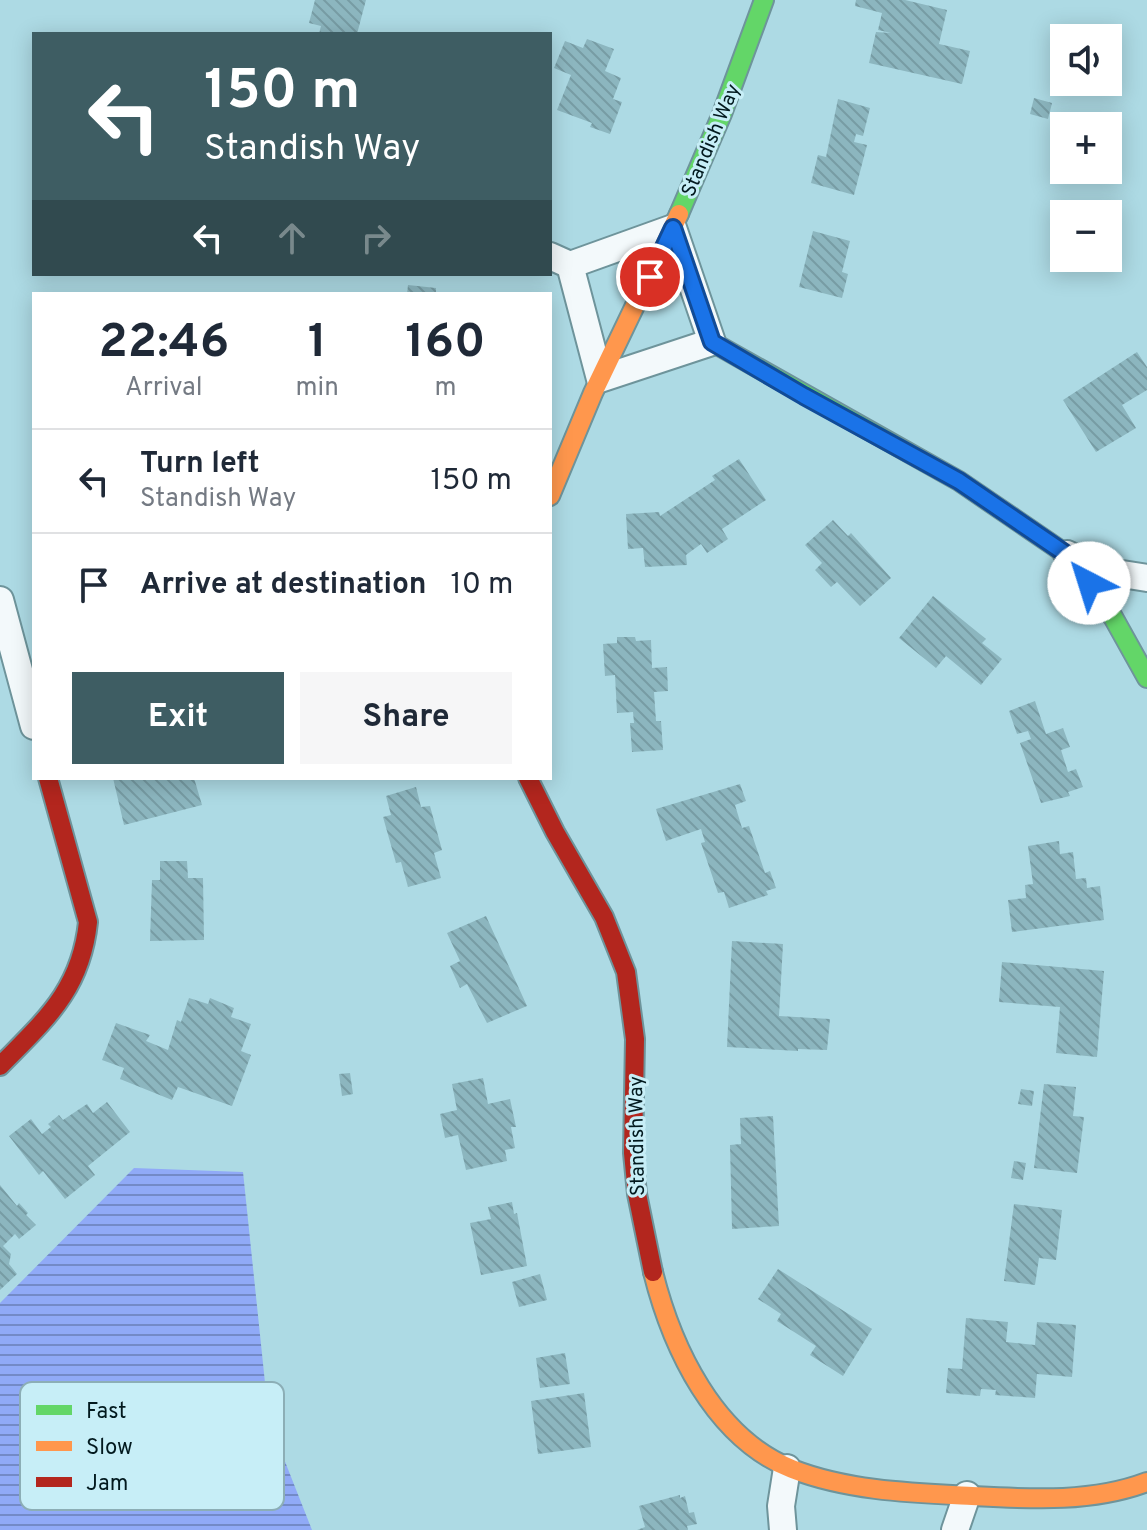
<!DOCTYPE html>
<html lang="en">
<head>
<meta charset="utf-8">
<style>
	body { margin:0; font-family:Overpass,sans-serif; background:#f6f6f7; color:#1f2937; height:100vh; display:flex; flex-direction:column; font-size:30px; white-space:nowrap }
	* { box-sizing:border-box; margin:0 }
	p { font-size:26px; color:#747a83 }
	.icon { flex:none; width:44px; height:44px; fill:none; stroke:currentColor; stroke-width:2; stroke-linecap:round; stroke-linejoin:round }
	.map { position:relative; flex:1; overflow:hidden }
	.sheet { position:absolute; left:32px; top:292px; width:520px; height:488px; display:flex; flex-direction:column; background:#fff; border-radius:0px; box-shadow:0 4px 20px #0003 }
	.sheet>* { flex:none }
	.banner { position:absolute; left:32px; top:32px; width:520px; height:244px; border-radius:0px; box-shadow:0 4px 20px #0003; background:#3e5d63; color:#fff; overflow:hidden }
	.controls { position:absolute; left:1050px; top:24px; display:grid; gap:16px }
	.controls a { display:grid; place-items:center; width:72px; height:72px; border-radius:0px; background:#fff; box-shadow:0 4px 20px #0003; font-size:40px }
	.pin { position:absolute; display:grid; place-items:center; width:68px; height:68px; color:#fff; margin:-34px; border:4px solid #fff; border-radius:50%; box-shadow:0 2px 8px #0007 }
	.me { position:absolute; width:88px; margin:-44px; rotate:320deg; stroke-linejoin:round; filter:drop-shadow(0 0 6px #0008) }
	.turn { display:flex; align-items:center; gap:28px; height:168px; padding:0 40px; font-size:36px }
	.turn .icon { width:104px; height:104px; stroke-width:2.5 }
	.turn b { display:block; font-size:56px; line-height:68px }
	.lanes { display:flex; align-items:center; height:76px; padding:0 40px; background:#0003; justify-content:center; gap:40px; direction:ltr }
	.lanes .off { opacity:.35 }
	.eta { display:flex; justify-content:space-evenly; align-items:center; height:136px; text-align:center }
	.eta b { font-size:48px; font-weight:700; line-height:56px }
	.primary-button { display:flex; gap:16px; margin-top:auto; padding:16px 40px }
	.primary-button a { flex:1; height:92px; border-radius:0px; background:#3e5d63; color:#fff; font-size:32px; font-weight:700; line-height:92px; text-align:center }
	.primary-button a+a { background:#f6f6f7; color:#1f2937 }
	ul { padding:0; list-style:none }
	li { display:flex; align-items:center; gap:24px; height:104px; padding:0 40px; border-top:2px solid #e0e1e3 }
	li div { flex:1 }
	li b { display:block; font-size:30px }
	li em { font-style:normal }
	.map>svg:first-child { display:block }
	.water { fill:url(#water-rules) }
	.building { fill:url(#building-back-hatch) }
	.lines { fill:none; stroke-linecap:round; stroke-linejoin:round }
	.street-casing { stroke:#6e949b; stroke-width:30 }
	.fast-casing { stroke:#6e949b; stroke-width:22 }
	.slow-casing { stroke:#6e949b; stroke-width:22 }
	.jam-casing { stroke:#6e949b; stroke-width:22 }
	.street { stroke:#f3f9fb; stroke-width:26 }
	.fast { stroke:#63d668; stroke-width:18 }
	.slow { stroke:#ff974d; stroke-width:18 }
	.jam { stroke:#b3261e; stroke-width:18 }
	.route-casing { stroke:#114b97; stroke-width:20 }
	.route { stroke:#1a73e8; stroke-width:14 }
	.labels { text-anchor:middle; stroke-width:6; stroke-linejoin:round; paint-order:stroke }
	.street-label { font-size:20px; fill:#02191e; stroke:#c7eef7 }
	.key { fill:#c7eef7; stroke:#8caeb6; stroke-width:2 }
	.key-label { font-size:22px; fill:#02191e }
</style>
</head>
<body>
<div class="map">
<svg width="1147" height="1530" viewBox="0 0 1147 1530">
	<defs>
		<pattern id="water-rules" width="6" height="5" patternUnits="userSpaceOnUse" patternTransform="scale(2)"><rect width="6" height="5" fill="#90aaf7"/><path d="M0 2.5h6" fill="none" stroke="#738ac7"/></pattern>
		<pattern id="building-back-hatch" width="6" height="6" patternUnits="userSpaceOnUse" patternTransform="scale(2)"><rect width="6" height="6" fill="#8cb6bf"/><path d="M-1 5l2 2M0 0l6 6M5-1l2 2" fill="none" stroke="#779ca4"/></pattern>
	</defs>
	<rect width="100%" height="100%" fill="#addae4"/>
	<path class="water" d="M134,1168L243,1172L269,1421L312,1530H0V1303Z"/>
	<path class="building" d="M315,0H366L357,34H319L321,26L309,23Z
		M856,0H905L947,10L939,44L970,51L962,84L869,63L876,32L891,33L878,30L882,13L855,6Z
		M587,39L614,49L605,71L621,78L613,99L622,102L610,134L590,127L592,123L557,110L571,75L554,68L565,41L583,48Z
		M1034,98L1052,103L1048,119L1030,114Z
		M838,99L870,108L863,136L856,134L854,142L867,145L854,195L811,183L818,155L826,157Z
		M813,231L850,241L842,272L848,274L842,298L799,287Z
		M408,285L436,288V294H407Z
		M1137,352L1147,367V390L1122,405L1136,428L1096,452L1063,400Z
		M739,459L766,500L722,529L728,539L707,553L701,544L686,555L687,565L645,567L643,548L628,549L626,514L659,512L660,516L715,480L712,476Z
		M833,520L848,536L851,533L891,578L860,606L837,582L831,587L815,570L822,563L805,545Z
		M933,596L986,639L982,643L1002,659L981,685L946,656L936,668L899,638Z
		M617,637H635L636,641L651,640L652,668L667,667L668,691L654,692L656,721H661L663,750L632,752L630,723H634L633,712L617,713L615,675L605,676L603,644L617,643Z
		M1035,701L1046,734L1063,728L1070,747L1061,750L1068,772L1076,769L1083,787L1068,792L1070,796L1041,803L1020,743L1031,739L1028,731L1017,734L1009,711Z
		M113,778H171L172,780L194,778L202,805L124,825Z
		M740,784L746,801L735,805L742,828L749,826L765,873L770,871L776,888L766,891L768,895L729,908L724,892L718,893L701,843L705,842L701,829L666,841L656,809Z
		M416,787L421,807L430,806L442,850L434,853L441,878L408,887L401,862L396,863L383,817L391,815L386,796Z
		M1059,841L1060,854L1073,852L1076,879L1086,878L1087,888L1100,886L1104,920L1012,932L1008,900L1026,898L1025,885L1033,884L1028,846Z
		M160,861H187L188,878H203L204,940L150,941L152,880H160Z
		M486,916L527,1006L487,1023L467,984L460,988L450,966L460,961L447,933Z
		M732,941L783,944L779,1016L830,1019L827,1050L798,1049V1051L727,1047Z
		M1002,962L1104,971L1097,1057L1056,1053L1060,1007L999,1002Z
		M189,998L208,1004L210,998L234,1008L231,1017L251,1024L241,1051L251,1055L232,1106L178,1087L172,1100L120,1079L124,1068L102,1060L116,1023L150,1035L146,1041L168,1050L177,1020L181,1022Z
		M350,1073L353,1094L342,1096L339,1074Z
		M483,1078L488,1104L510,1099L516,1127H511L515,1148L505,1150L507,1161L466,1170L458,1135L445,1138L440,1114L457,1110L452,1084Z
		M1044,1084L1076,1087L1073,1116L1084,1117L1077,1173L1034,1168Z
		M1021,1089L1034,1091L1032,1106L1018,1104Z
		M107,1102L130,1132L88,1166L95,1175L65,1199L43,1171L39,1175L9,1136L31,1119L42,1134L51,1127L48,1124L59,1115L63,1120L87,1104L93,1113Z
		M773,1116L779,1226L732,1229L730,1145L741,1144L740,1118Z
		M1014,1161L1026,1163L1023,1180L1011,1178Z
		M0,1185L17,1206L19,1203L28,1213L26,1215L36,1225L19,1239L15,1234L3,1246L11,1254L9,1264L17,1274L0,1290Z
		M512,1202L514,1214L517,1213L527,1266L481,1275L470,1223L491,1219L488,1207Z
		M1014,1204L1062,1210L1056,1260L1039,1258L1035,1285L1004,1281Z
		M778,1269L872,1329L843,1376L810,1355L816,1346L777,1321L781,1314L758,1299Z
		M540,1274L547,1300L519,1307L512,1282Z
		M966,1318L1008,1322L1006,1342L1035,1345L1037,1322L1076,1325L1072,1377L1037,1374L1035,1398L995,1395L996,1390L981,1389L980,1396L946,1393L948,1368L962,1369Z
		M565,1353L570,1384L540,1388L536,1358Z
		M584,1393L591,1447L538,1454L531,1401Z
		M680,1495V1498L685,1496L689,1513L694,1512L697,1524L687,1526L688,1530H637L645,1527L639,1506Z"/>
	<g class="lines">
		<g class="street-casing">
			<path id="street" d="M550,256L570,265L673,228L712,342L600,379L570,265
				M1067,554L1103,571L1147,578
				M0,600L34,726
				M783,1530L781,1506L787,1468
				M955,1530L967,1495"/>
		</g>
		<g class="fast-casing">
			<path id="fast" d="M679,214L722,114L764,0
				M712,342L959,481L1063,552L1113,617L1147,678"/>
		</g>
		<g class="slow-casing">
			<path id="slow" d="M550,496L593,393L679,214
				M653,1272C672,1348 714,1438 792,1469C848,1491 913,1493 972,1496C1030,1499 1092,1503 1147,1482"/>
		</g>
		<g class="jam-casing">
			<path id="jam" d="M528,778L555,832L604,917L626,972L635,1039L633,1153L637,1194L653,1272
				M0,1066C45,1020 81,990 88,922L48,778"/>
		</g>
		<use href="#street" class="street"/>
		<use href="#fast" class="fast"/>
		<use href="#slow" class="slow"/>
		<use href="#jam" class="jam"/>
	</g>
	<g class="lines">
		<g class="route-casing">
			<path id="route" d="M650,277L673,228L712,342L804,396L959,481L1063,552L1089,583"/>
		</g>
		<use href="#route" class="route"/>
	</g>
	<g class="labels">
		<g class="street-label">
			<text transform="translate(710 140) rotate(-67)" y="7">Standish Way</text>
			<text transform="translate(636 1136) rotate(-91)" y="7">Standish Way</text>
		</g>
	</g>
	<rect x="20" y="1382" width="264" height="128" rx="12" class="key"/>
	<rect x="36" y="1405" width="36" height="10" fill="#63d668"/>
	<rect x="36" y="1441" width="36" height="10" fill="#ff974d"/>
	<rect x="36" y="1477" width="36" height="10" fill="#b3261e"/>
	<g class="key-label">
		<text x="86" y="1418">Fast</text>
		<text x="86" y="1454">Slow</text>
		<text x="86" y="1490">Jam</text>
	</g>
</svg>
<div class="controls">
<a><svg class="icon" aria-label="sound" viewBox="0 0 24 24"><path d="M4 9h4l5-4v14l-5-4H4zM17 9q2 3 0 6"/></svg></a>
<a>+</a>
<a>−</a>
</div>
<div class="pin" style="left:650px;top:277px;background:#d93025"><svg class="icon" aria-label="arrive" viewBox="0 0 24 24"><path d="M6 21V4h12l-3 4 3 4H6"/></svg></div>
<svg class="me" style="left:1089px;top:583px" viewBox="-20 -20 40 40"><circle r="19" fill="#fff"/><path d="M0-13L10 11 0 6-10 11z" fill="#1a73e8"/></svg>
<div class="banner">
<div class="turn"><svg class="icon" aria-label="left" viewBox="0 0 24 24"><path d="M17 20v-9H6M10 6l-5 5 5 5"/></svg><div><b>150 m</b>Standish Way</div></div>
<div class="lanes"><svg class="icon" aria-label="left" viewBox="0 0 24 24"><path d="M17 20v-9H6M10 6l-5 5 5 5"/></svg><svg class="icon off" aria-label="ahead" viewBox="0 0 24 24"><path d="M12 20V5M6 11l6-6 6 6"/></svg><svg class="icon off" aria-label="right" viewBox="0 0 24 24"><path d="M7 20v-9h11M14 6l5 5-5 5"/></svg></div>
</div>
<section class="sheet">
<div class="eta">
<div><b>22:46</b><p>Arrival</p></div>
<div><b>1</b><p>min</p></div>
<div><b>160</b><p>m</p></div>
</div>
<ul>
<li><svg class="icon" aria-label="left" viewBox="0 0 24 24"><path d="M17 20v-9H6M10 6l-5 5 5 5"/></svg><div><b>Turn left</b><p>Standish Way</p></div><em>150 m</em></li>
<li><svg class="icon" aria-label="arrive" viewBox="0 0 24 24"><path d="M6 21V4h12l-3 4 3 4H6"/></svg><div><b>Arrive at destination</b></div><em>10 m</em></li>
</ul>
<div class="primary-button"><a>Exit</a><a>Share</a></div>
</section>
</div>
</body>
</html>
